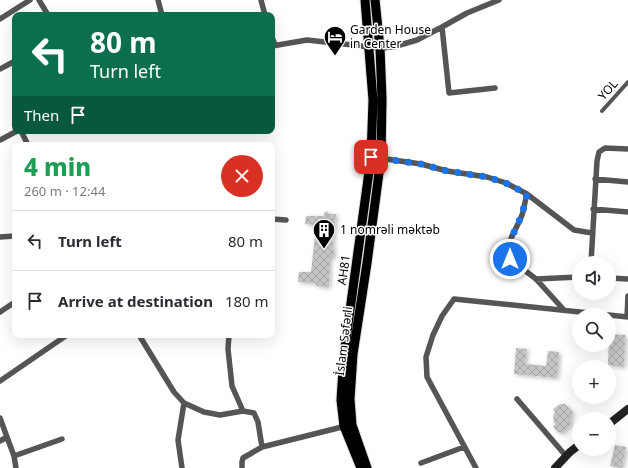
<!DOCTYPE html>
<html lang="en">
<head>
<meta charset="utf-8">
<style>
	body { margin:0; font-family:"Noto Sans",sans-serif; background:#f7f7f7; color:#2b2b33; height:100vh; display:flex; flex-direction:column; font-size:15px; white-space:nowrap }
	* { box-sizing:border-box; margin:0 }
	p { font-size:13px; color:#7c7c81 }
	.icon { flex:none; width:22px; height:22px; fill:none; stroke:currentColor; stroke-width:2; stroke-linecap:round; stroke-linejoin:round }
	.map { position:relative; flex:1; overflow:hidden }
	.drawer { position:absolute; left:12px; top:142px; width:263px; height:196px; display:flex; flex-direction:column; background:#fff; border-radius:8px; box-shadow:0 4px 16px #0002 }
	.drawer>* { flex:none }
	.hud { position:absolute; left:12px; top:12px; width:263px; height:122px; border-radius:8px; box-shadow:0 4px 16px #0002; background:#0b6e4f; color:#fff; overflow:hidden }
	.buttons { position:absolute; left:572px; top:256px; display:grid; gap:8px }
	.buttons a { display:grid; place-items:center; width:44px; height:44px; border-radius:50%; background:#fff; box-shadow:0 4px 16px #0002; font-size:20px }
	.pin { position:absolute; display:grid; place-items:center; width:34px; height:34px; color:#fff; margin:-17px; border-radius:8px; box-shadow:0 2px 6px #0006 }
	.me { position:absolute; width:44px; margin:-22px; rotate:0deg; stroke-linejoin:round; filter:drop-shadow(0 0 3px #0008) }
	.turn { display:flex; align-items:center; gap:14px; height:84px; padding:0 12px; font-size:18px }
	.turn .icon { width:52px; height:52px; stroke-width:2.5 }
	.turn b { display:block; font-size:28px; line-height:34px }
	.then { display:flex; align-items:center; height:38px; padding:0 12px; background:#0003; gap:8px; font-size:15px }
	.round { display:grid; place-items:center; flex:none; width:42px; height:42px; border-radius:21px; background:#f7f7f7 }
	.overview { display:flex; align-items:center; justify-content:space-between; height:68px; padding:0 12px }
	h1 { font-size:24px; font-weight:800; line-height:30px; color:#1e9e55 }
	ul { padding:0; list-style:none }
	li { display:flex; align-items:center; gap:12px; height:60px; padding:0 12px; border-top:1px solid #e1e1e2 }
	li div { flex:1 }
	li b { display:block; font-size:15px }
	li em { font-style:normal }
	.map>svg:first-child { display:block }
	.building { fill:url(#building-cross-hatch); filter:url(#shadow) }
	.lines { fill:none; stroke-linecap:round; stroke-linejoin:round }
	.trunk-casing { stroke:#dbdbdb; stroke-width:11 }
	.pedestrian { stroke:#555; stroke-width:4 }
	.minor { stroke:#555; stroke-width:5.5 }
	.secondary { stroke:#222; stroke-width:8 }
	.trunk { stroke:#000; stroke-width:9 }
	.route { stroke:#1a73e8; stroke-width:7; stroke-dasharray:0 12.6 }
	.labels { text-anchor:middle; stroke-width:3; stroke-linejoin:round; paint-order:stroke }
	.poi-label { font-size:12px; fill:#000; stroke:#fff; text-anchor:start }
	.street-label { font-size:12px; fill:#000; stroke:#fff }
</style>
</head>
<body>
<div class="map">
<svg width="628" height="468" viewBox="0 0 628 468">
	<defs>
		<pattern id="building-cross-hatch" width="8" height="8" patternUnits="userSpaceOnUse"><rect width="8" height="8" fill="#c4c4c4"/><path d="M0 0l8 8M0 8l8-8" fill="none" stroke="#a7a7a7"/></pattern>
		<filter id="shadow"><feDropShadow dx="2" dy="1.5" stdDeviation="2" flood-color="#0004"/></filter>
	</defs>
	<rect width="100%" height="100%" fill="#fff"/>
	<path class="building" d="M327,211L329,214H336L333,244L334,253V257L330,259L329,287L316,286V283L298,282L299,272H311L316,225L305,224L306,216H324V213Z
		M609,334L625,335L624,367L608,365Z
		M516,348L527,349L525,364L546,366L548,351L559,352L557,378L514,374Z
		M560,404H565L572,411L573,415L571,416L570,421L572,423L563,433L558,432L553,427L555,425L553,417L555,412L553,409Z
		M615,445L626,447L622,468L610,466Z"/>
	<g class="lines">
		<g class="trunk-casing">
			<path id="trunk" d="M361,468L344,426L341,400L344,354L371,157L373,100L365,0
				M367,468L352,425L350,399L353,354L367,263L381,158L382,99L380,48L375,0"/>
		</g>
		<path class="pedestrian" d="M602,111L628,82"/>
		<path class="minor" d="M39,0L48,15
			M158,0L162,15
			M261,0L265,15
			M0,19L30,0
			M442,27L449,93L495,88
			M272,37L275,45
			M272,46L307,40L380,48L393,47L417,40L442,27L467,13L499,0
			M0,69L15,61
			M21,131L28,145
			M0,140L17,131
			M379,158L421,164L447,171L487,177L506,183L527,194L574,230L592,233
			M595,179L628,182
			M527,194C525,201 524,209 522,215C515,234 506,238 510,259L536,279L564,310
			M593,209L628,212
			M272,219L286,220
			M0,237L15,236
			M591,263L597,161L599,152L605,148L628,149
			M609,278L628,279
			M536,279L579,277
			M0,312L15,302
			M627,317L628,296
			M139,335L174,392L184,403L204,412L220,415L243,411L254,413L258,422L262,447
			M229,335L228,349L232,386L243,411
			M0,381L67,335
			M517,399L566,456
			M0,418L14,456L16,468
			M0,441L7,437
			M14,456L62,439
			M421,463L464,447
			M182,468L178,440L184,403
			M242,468V462L243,458L262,447L346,426
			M476,468L427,377L426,357L433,335L442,316L454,299L628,317"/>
		<path class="secondary" d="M609,424L628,409
			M555,468L570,452L579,445"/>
		<use href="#trunk" class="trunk"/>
	</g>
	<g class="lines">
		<path class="route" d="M371,157L421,164L447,171L487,177L506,183L527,194C525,201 524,209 521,216C515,233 507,240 510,259"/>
	</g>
	<defs>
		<g id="hotel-pin" transform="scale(1.15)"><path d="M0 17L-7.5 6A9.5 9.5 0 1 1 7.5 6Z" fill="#000" stroke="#fff"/><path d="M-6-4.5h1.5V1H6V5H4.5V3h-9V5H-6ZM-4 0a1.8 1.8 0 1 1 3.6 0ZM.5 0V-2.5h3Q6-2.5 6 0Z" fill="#fff"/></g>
		<g id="building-pin" transform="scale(1.15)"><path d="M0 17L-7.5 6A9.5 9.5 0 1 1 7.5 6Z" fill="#000" stroke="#fff"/><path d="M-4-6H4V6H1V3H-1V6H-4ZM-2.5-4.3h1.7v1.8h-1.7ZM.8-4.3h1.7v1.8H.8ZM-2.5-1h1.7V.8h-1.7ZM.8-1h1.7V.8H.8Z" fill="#fff"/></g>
	</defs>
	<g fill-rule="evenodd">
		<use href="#hotel-pin" x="335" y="37"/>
		<use href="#building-pin" x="324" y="230"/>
	</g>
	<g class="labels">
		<g class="poi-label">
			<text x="350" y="34">Garden House<tspan x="350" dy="14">in Center</tspan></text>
			<text x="340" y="234">1 nomrəli məktəb</text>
		</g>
		<g class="street-label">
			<text transform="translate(608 90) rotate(-49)" y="4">YOL</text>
			<text transform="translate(344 270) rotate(-82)" y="4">AH81</text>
			<text transform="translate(344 341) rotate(-83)" y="4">İslam Səfərli</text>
		</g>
	</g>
</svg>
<div class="buttons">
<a><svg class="icon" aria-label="sound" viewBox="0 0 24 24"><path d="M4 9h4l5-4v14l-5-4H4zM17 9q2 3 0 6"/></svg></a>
<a><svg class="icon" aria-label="search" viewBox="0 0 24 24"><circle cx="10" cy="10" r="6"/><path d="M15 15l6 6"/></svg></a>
<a>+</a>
<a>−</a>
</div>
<div class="pin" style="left:371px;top:157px;background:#d93025"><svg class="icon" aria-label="arrive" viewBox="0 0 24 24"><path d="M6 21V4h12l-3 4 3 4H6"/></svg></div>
<svg class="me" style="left:510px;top:259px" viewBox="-20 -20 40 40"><circle r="17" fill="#1a73e8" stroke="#fff" stroke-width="3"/><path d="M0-11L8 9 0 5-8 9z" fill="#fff"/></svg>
<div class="hud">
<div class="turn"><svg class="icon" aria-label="left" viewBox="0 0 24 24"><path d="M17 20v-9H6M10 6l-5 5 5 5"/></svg><div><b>80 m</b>Turn left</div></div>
<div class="then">Then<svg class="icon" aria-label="arrive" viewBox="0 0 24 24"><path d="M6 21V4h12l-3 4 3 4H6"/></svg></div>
</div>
<section class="drawer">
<div class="overview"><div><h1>4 min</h1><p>260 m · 12:44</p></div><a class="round" style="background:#d93025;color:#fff"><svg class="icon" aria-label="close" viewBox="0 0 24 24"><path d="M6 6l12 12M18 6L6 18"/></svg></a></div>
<ul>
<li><svg class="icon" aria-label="left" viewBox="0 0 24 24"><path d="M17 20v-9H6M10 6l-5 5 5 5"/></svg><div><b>Turn left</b></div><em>80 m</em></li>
<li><svg class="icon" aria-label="arrive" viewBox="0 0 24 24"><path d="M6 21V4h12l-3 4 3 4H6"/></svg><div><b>Arrive at destination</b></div><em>180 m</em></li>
</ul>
</section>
</div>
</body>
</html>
